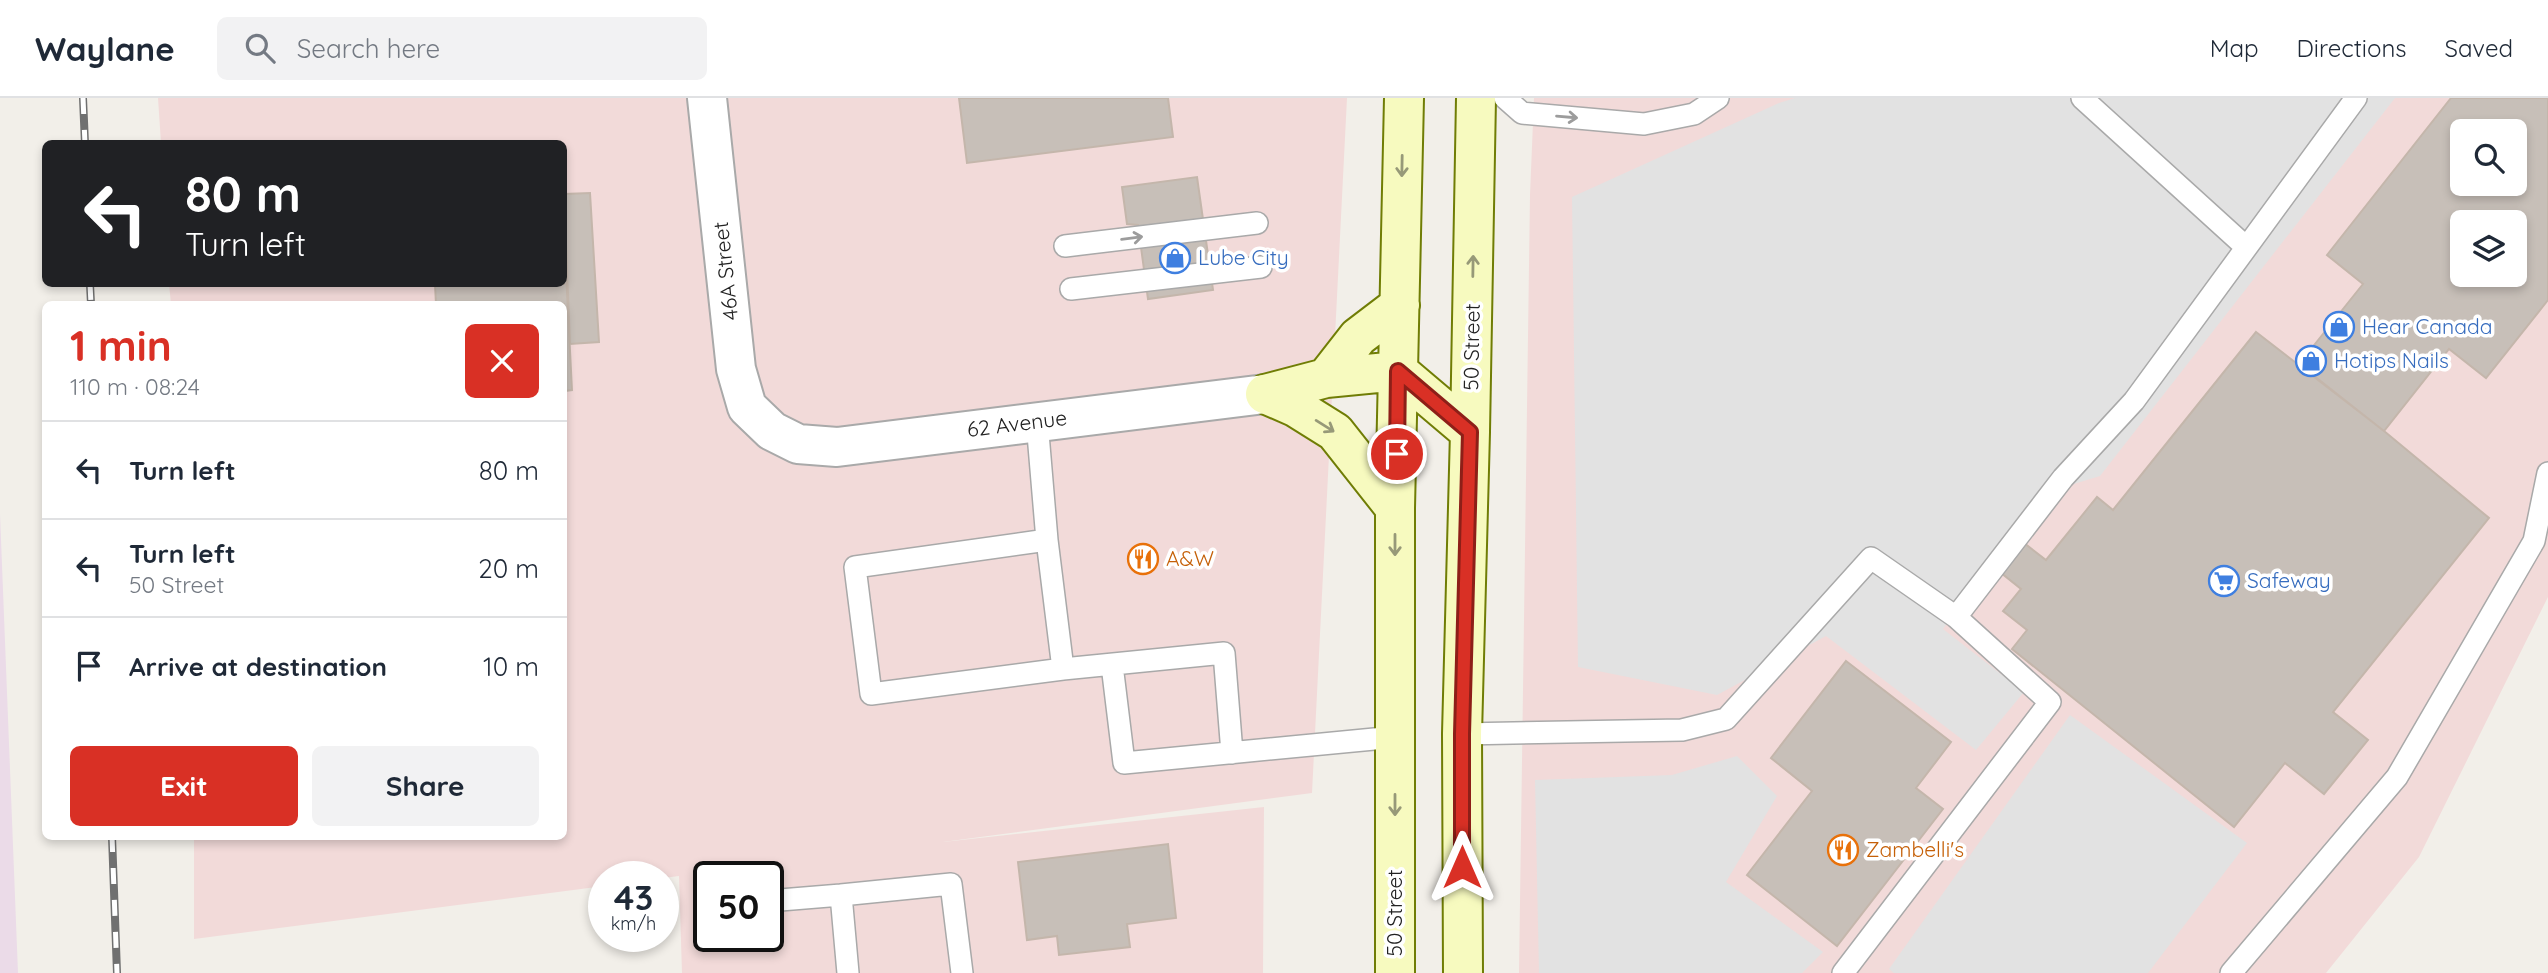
<!DOCTYPE html>
<html lang="en">
<head>
<meta charset="utf-8">
<style>
	body { margin:0; font-family:Quicksand,sans-serif; background:#f2f2f3; color:#1f2937; height:100vh; display:flex; flex-direction:column; font-size:26px; white-space:nowrap }
	* { box-sizing:border-box; margin:0 }
	p { font-size:23px; color:#747a83 }
	.icon { flex:none; width:38px; height:38px; fill:none; stroke:currentColor; stroke-width:2; stroke-linecap:round; stroke-linejoin:round }
	.map { position:relative; flex:1; overflow:hidden }
	.side { position:absolute; left:42px; top:203px; width:525px; height:539px; display:flex; flex-direction:column; background:#fff; border-radius:10px; box-shadow:0 4px 10px #0003 }
	.side>* { flex:none }
	.hud { position:absolute; left:42px; top:42px; width:525px; height:147px; border-radius:10px; box-shadow:0 4px 10px #0003; background:#202124; color:#fff; overflow:hidden }
	.tools { position:absolute; left:2450px; top:21px; display:grid; gap:14px }
	.tools a { display:grid; place-items:center; width:77px; height:77px; border-radius:10px; background:#fff; box-shadow:0 4px 10px #0003; font-size:35px }
	.speed { position:absolute; left:588px; top:763px; display:flex; gap:14px; font-size:35px; font-weight:700; text-align:center }
	.speed>* { display:grid; place-content:center; width:91px; height:91px; border-radius:50%; background:#fff; box-shadow:0 4px 10px #0003; line-height:1 }
	.speed small { font-size:18px; font-weight:400 }
	.speed .limit { border:4px solid #111; border-radius:10px; background:#fff; color:#111 }
	.pin { position:absolute; display:grid; place-items:center; width:60px; height:60px; color:#fff; margin:-30px; border:4px solid #fff; border-radius:50%; box-shadow:0 2px 7px #0007 }
	.me { position:absolute; width:77px; margin:-38px; rotate:0deg; stroke-linejoin:round; filter:drop-shadow(0 0 5px #0008) }
	.turn { display:flex; align-items:center; gap:24px; height:147px; padding:0 28px; font-size:32px }
	.turn .icon { width:91px; height:91px; stroke-width:2.5 }
	.turn b { display:block; font-size:49px; line-height:60px }
	.round { display:grid; place-items:center; flex:none; width:74px; height:74px; border-radius:10px; background:#f2f2f3 }
	.overview { display:flex; align-items:center; justify-content:space-between; height:119px; padding:0 28px }
	h1 { font-size:42px; font-weight:800; line-height:52px; color:#d93025 }
	.primary-button { display:flex; gap:14px; margin-top:auto; padding:14px 28px }
	.primary-button a { flex:1; height:80px; border-radius:10px; background:#d93025; color:#fff; font-size:28px; font-weight:800; line-height:80px; text-align:center }
	.primary-button a+a { background:#f2f2f3; color:#1f2937 }
	ul { padding:0; list-style:none }
	li { display:flex; align-items:center; gap:21px; height:98px; padding:0 28px; border-top:2px solid #e0e1e3 }
	li div { flex:1 }
	li b { display:block; font-size:26px }
	li em { font-style:normal }
	header { display:flex; align-items:center; gap:42px; box-sizing:border-box; height:98px; padding:0 35px; background:#fff; border-bottom:2px solid #e0e1e3 }
	header strong { font-size:33px }
	nav { display:flex; gap:38px; margin-inline-start:auto; font-size:24px }
	.search { width:490px; height:63px; background:#f2f2f3; display:flex; align-items:center; gap:18px; box-sizing:border-box; padding:0 24px; border-radius:10px; color:#747a83; font-size:26px }
	.map>svg:first-child { display:block }
	.commercial { fill:#f2dad9; fill-rule:evenodd }
	.industrial { fill:#ebdbe8 }
	.parking { fill:#e2e2e2 }
	.building { fill:#c7bfb8; stroke:#c4b6ab; stroke-width:2; fill-rule:evenodd }
	.lines { fill:none; stroke-linecap:round; stroke-linejoin:round }
	.lane-casing { stroke:#a9a9a9; stroke-width:24 }
	.street-casing { stroke:#a9a9a9; stroke-width:42 }
	.secondary-casing { stroke:#707d05; stroke-width:42 }
	.lane { stroke:#fff; stroke-width:21 }
	.street { stroke:#fff; stroke-width:38 }
	.secondary { stroke:#f7fabf; stroke-width:38 }
	.rail-casing { stroke:#707070; stroke-width:8 }
	.rail { stroke:#fff; stroke-width:5; stroke-dasharray:16; stroke-linecap:butt }
	.oneway { stroke:#9c9c9c }
	.oneway2 { stroke:#979978 }
	.route-casing { stroke:#8d1f18; stroke-width:18 }
	.route { stroke:#d93025; stroke-width:12 }
	.labels { text-anchor:middle; stroke-width:7; stroke-linejoin:round; paint-order:stroke }
	.shop-label { font-size:21px; fill:#366cbe; stroke:#fff; text-anchor:start }
	.street-label { font-size:21px; fill:#222; stroke:#fff }
	.food-label { font-size:21px; fill:#c56008; stroke:#fff; text-anchor:start }
</style>
</head>
<body>
<header>
<strong>Waylane</strong>
<div class="search"><svg class="icon" aria-label="search" viewBox="0 0 24 24"><circle cx="10" cy="10" r="6"/><path d="M15 15l6 6"/></svg>Search here</div>
<nav><a>Map</a><a>Directions</a><a>Saved</a></nav>
</header>
<div class="map">
<svg width="2548" height="875" viewBox="0 0 2548 875">
	<rect width="100%" height="100%" fill="#f2efe9"/>
	<path class="commercial" d="M158,0H1347L1312,695L943,744L1264,709L1263,875H682L679,778L663,780L604,779V788L194,841V739L564,738V206H171L169,186H564V46L161,45ZM709,779H768V838H709Z
		M1534,0H2548V499L2419,759L2326,875H1519L1530,97ZM2462,33H2515V86H2462ZM2462,124H2515V177H2462Z"/>
	<path class="industrial" d="M0,416L18,875H0Z"/>
	<path class="parking" d="M1795,0H2395L2100,378L2041,396L1943,531L2024,594L1976,652L1826,538L1717,597L1578,569L1572,99L1779,5Z
		M2070,617L2247,745L2148,875H1894L1889,871Z
		M1737,658L1777,698L1726,784L1823,854L1802,875H1539L1535,682L1672,677Z"/>
	<path class="building" d="M959,0H1168L1173,39L967,65Z
		M2451,0H2548V202L2486,280L2449,251L2384,333L2299,266L2363,186L2327,157ZM2462,33H2515V86H2462ZM2462,124H2515V177H2462Z
		M1197,79L1213,192L1148,201L1138,127L1127,126L1122,89Z
		M590,95L599,244L570,246L564,96Z
		M564,135L572,292L564,293V206H436L435,186H564Z
		M2256,234L2384,333L2489,420L2333,614L2368,642L2324,696L2285,665L2234,729L2012,551L2027,532L2003,513L2021,491L2000,474L2024,445L2046,462L2097,399L2113,412Z
		M1846,563L1951,644L1916,690L1943,711L1837,848L1747,777L1812,693L1771,660Z
		M1168,746L1176,820L1127,826L1130,849L1059,857L1057,838L1027,842L1018,764Z"/>
	<g class="lines">
		<g class="lane-casing">
			<path id="lane" d="M1505,0L1522,15L1644,26L1694,16L1718,0
				M2082,0L2246,149
				M1065,148L1257,125
				M1071,191L1261,169
				M1037,324L1047,442L855,469L871,596L1063,571L1224,555L1232,655
				M1047,442L1063,571
				M1956,519L2063,380L2134,303L2356,0
				M1112,567L1124,665L1395,639
				M1462,636L1682,632L1726,621L1871,460L1956,519L2050,604L1843,875
				M768,803L841,797
				M848,875L841,797L951,786L962,875
				M2231,875L2397,679L2534,443L2548,375"/>
		</g>
		<g class="street-casing">
			<path id="street" d="M707,0L736,271L747,309L772,333L798,346L837,349L1265,296"/>
		</g>
		<g class="secondary-casing">
			<path id="secondary" d="M1326,280L1398,273L1470,334
				M1265,296L1295,309L1335,334L1395,410
				M1265,296L1326,280L1358,239L1400,207
				M1395,875V410L1404,0
				M1463,875L1462,636L1470,334L1476,0"/>
		</g>
		<use href="#lane" class="lane"/>
		<use href="#street" class="street"/>
		<use href="#secondary" class="secondary"/>
		<g class="rail-casing">
			<path id="rail" d="M83,0L85,46
				M90,186L91,206
				M112,738L117,875"/>
		</g>
		<use href="#rail" class="rail"/>
	</g>
	<defs><path id="oneway-shaft" d="M-6 0H5M1.5-3L5.5 0L1.5 3" fill="none" stroke-width="1.6" stroke-linecap="round" stroke-linejoin="round" transform="scale(1.75)"/></defs>
	<g class="oneway">
		<use href="#oneway-shaft" transform="translate(1567 19) rotate(5)"/>
		<use href="#oneway-shaft" transform="translate(1132 140) rotate(-7)"/>
	</g>
	<g class="oneway2">
		<use href="#oneway-shaft" transform="translate(1402 68) rotate(91)"/>
		<use href="#oneway-shaft" transform="translate(1473 168) rotate(-89)"/>
		<use href="#oneway-shaft" transform="translate(1325 328) rotate(32)"/>
		<use href="#oneway-shaft" transform="translate(1395 447) rotate(90)"/>
		<use href="#oneway-shaft" transform="translate(1395 707) rotate(90)"/>
	</g>
	<g class="lines">
		<g class="route-casing">
			<path id="route" d="M1397,356L1398,273L1470,334L1462,636V769"/>
		</g>
		<use href="#route" class="route"/>
	</g>
	<defs>
		<g id="shop-ring" transform="scale(1.575)"><circle r="9.5" fill="#fff" stroke="#3f7fe0" stroke-width="1.5"/><path d="M-5-2.5h2.3a2.7 3.5 0 0 1 5.4 0H5L5.5 6h-11ZM-1.5-2.5h3a1.5 2.3 0 0 0-3 0Z" fill="#3f7fe0"/></g>
		<g id="restaurant-ring" transform="scale(1.575)"><circle r="9.5" fill="#fff" stroke="#e8710a" stroke-width="1.5"/><path d="M-5-6h1v4h1v-4h1v4h1v-4h1v5L-1.5 .5V6h-2V.5L-5-1ZM5-6V6H3V1.5H1.5Q1.5-4 5-6Z" fill="#e8710a"/></g>
		<g id="supermarket-ring" transform="scale(1.575)"><circle r="9.5" fill="#fff" stroke="#3f7fe0" stroke-width="1.5"/><path d="M-6-5.5h2.5l.6 2H6L4.5 2H-2.5L-4.4-4H-6ZM-1.5 3.2a1.3 1.3 0 1 0 .1 0ZM3 3.2a1.3 1.3 0 1 0 .1 0Z" fill="#3f7fe0"/></g>
	</defs>
	<g fill-rule="evenodd">
		<use href="#shop-ring" x="1175" y="160"/>
		<use href="#shop-ring" x="2339" y="229"/>
		<use href="#shop-ring" x="2311" y="263"/>
		<use href="#restaurant-ring" x="1143" y="461"/>
		<use href="#supermarket-ring" x="2224" y="483"/>
		<use href="#restaurant-ring" x="1843" y="752"/>
	</g>
	<g class="labels">
		<g class="shop-label">
			<text x="1198" y="167">Lube City</text>
			<text x="2362" y="236">Hear Canada</text>
			<text x="2334" y="270">Hotips Nails</text>
			<text x="2247" y="490">Safeway</text>
		</g>
		<g class="street-label">
			<text transform="translate(726 173) rotate(-96)" y="7">46A Street</text>
			<text transform="translate(1472 249) rotate(-89)" y="7">50 Street</text>
			<text transform="translate(1017 326) rotate(-7)" y="7">62 Avenue</text>
			<text transform="translate(1395 815) rotate(-90)" y="7">50 Street</text>
		</g>
		<g class="food-label">
			<text x="1166" y="468">A&amp;W</text>
			<text x="1866" y="759">Zambelli's</text>
		</g>
	</g>
</svg>
<div class="tools">
<a><svg class="icon" aria-label="search" viewBox="0 0 24 24"><circle cx="10" cy="10" r="6"/><path d="M15 15l6 6"/></svg></a>
<a><svg class="icon" aria-label="layers" viewBox="0 0 24 24"><path d="M12 4l9 5-9 5-9-5zM3 14l9 5 9-5"/></svg></a>
</div>
<div class="speed"><div>43<small>km/h</small></div><div class="limit">50</div></div>
<div class="pin" style="left:1397px;top:356px;background:#d93025"><svg class="icon" aria-label="arrive" viewBox="0 0 24 24"><path d="M6 21V4h12l-3 4 3 4H6"/></svg></div>
<svg class="me" style="left:1462px;top:769px" viewBox="-20 -20 40 40"><path d="M0-17L14 15 0 8-14 15z" fill="#d93025" stroke="#fff" stroke-width="4"/></svg>
<div class="hud">
<div class="turn"><svg class="icon" aria-label="left" viewBox="0 0 24 24"><path d="M17 20v-9H6M10 6l-5 5 5 5"/></svg><div><b>80 m</b>Turn left</div></div>
</div>
<section class="side">
<div class="overview"><div><h1>1 min</h1><p>110 m · 08:24</p></div><a class="round" style="background:#d93025;color:#fff"><svg class="icon" aria-label="close" viewBox="0 0 24 24"><path d="M6 6l12 12M18 6L6 18"/></svg></a></div>
<ul>
<li><svg class="icon" aria-label="left" viewBox="0 0 24 24"><path d="M17 20v-9H6M10 6l-5 5 5 5"/></svg><div><b>Turn left</b></div><em>80 m</em></li>
<li><svg class="icon" aria-label="left" viewBox="0 0 24 24"><path d="M17 20v-9H6M10 6l-5 5 5 5"/></svg><div><b>Turn left</b><p>50 Street</p></div><em>20 m</em></li>
<li><svg class="icon" aria-label="arrive" viewBox="0 0 24 24"><path d="M6 21V4h12l-3 4 3 4H6"/></svg><div><b>Arrive at destination</b></div><em>10 m</em></li>
</ul>
<div class="primary-button"><a>Exit</a><a>Share</a></div>
</section>
</div>
</body>
</html>
